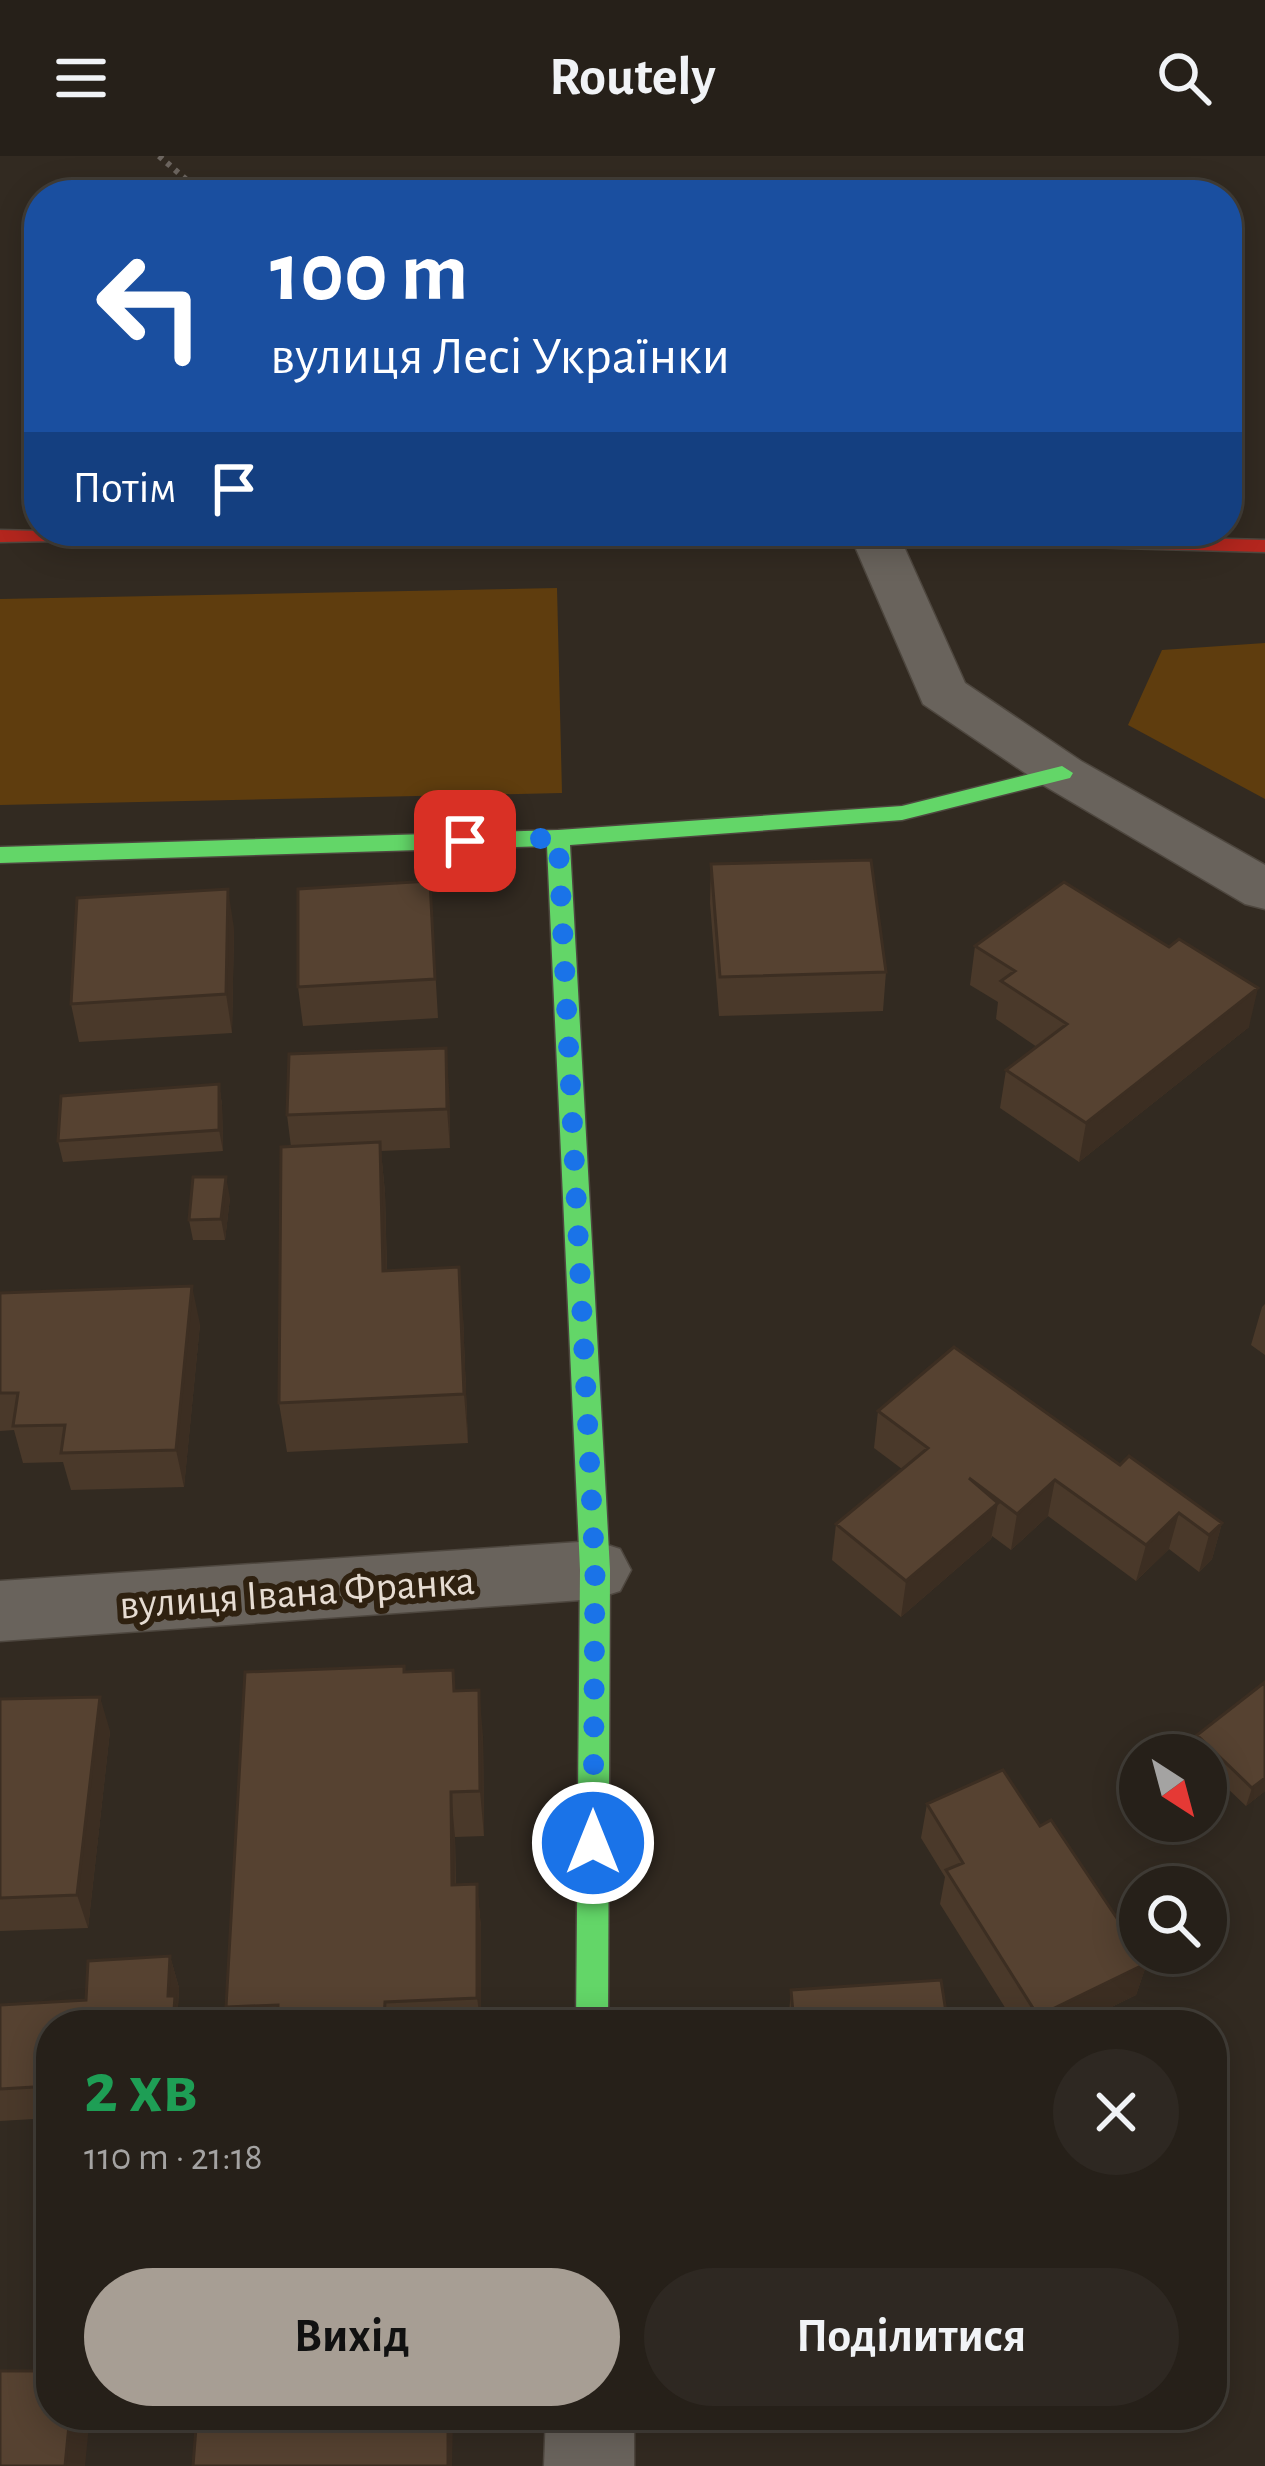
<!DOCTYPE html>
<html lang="uk">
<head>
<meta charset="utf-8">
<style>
	body { margin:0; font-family:"Alegreya Sans",sans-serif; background:#2e2822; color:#f1f3f6; height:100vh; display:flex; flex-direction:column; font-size:45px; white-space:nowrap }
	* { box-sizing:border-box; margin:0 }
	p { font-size:39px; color:#a4a3a2 }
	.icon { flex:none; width:66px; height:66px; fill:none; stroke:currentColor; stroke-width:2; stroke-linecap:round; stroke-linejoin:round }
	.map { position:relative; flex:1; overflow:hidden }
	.drawer { position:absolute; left:36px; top:1854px; width:1191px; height:420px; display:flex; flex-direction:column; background:#262019; border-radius:48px; box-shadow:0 6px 30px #0003,0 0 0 3px #423e38 }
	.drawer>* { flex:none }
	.hud { position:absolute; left:24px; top:24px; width:1218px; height:366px; border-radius:48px; box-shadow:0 6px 30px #0003,0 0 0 3px #423e38; background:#1a4fa0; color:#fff; overflow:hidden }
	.needle { width:78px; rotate:144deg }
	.buttons { position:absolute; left:1119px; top:1578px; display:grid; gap:24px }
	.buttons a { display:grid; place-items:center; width:108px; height:108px; border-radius:50%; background:#262019; box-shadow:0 6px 30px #0003,0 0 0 3px #423e38; font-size:60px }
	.pin { position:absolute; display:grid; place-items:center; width:102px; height:102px; color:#fff; margin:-51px; border-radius:24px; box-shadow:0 6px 18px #0006 }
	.me { position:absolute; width:132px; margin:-66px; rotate:0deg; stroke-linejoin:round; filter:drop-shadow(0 0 9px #0008) }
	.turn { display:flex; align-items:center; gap:42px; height:252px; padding:0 48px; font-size:54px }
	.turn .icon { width:156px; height:156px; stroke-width:2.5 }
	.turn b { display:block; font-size:84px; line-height:102px }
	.then { display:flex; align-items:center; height:114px; padding:0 48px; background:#0003; gap:24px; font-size:45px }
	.round { display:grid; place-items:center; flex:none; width:126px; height:126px; border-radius:63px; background:#2e2822 }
	.overview { display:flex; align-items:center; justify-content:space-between; height:204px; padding:0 48px }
	h1 { font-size:72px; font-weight:600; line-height:90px; color:#1e9e55 }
	.button { display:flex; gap:24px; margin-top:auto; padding:24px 48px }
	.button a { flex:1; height:138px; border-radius:72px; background:#a79e94; color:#111; font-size:48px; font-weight:600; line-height:138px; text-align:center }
	.button a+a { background:#2e2822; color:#f1f3f6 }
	header { display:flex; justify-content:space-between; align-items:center; height:156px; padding:0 48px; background:#262019; font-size:54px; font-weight:600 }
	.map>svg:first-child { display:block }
	.green { fill:#5f3d0e }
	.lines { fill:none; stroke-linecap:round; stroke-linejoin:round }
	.street-casing { stroke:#4e473f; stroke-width:3 }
	.fast-casing { stroke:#4e473f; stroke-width:3 }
	.jam-casing { stroke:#4e473f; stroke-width:3 }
	.path { stroke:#6d6660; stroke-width:6; stroke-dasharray:4.5 6; stroke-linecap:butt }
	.street { fill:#69635c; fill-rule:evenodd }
	.fast { fill:#63d668; fill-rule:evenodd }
	.jam { fill:#b3261e; fill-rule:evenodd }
	.wall { fill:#4a392a }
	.shaded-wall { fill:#3c2e22 }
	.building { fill:#564231; stroke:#3c2e22; stroke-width:3 }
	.route { stroke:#1a73e8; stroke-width:21; stroke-dasharray:0 37.8 }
	.labels { text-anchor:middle; stroke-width:12; stroke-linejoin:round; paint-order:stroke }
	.street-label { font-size:42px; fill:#e6dcd2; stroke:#2f2110 }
</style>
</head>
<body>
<header><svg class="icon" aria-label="menu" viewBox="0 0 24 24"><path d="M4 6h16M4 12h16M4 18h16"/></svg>Routely<svg class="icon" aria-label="search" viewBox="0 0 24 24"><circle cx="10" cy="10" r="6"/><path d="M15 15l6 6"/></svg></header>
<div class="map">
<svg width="1265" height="2310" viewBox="0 0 1265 2310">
	<rect width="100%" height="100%" fill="#322a21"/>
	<path class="green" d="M557,432L562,637L0,649V443Z
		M1265,487V643L1128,569L1162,494Z"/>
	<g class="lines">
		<g class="street-casing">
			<path id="street" d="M853,375H897L965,527L1081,605L1265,709V753L1245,748L1043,629L923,548L850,379Z
				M595,1385L620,1393L631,1414L620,1435L595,1443L0,1485V1425Z
				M546,2259H634V2310H544Z"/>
		</g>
		<g class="fast-casing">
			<path id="fast" d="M1062,610L1073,617L1070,622L902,664L570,689L610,1414L608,1869H576L580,1414L547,690L0,707V691L558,674L902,650Z"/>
		</g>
		<g class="jam-casing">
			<path id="jam" d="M0,374L39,375H273L263,381L0,386Z
				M717,375H948L1265,384V396L727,381Z"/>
		</g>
		<path class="path" d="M159,0L204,39"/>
		<use href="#street" class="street"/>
		<use href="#fast" class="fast"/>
		<use href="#jam" class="jam"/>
	</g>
	<path class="wall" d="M711,708L886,816L883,855L719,860L710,747Z
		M430,725L438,862L303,870L298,831Z
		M234,772L232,877L79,886L71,848Z
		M975,790L1169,791L1249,871L1079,1006L1000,952L1006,914L1037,891L996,863L998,846L970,829Z
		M219,928L222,949L223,995L63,1006L58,985Z
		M449,931L450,992L381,995L385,1037L387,1115L463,1161L468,1287L287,1296L279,1247L291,991L287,959Z
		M230,1042L225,1084H193L189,1064Z
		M0,1137L200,1168L184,1331L71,1334L63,1306L23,1307L14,1274L0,1275Z
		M1265,1148V1199L1251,1189L1262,1151Z
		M878,1255L1120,1309L1222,1367L1212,1403L1199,1416L1169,1393L1136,1425L1048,1360L1011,1394L992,1380L991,1383L901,1461L832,1404L836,1368L902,1313L874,1292Z
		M405,1516L455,1535L483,1580L484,1680L455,1681L456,1729L477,1728L481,1772V1869H230L226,1851Z
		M1265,1526V1635L1246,1650L1206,1612V1599L1192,1598L1197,1579Z
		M0,1543L110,1575L88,1772L0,1775Z
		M927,1648L1040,1670L1147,1807L1136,1839L1075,1869H1016L940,1748L945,1721L921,1682Z
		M170,1800L179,1832L178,1851L183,1869H51V1962L0,1965V1849L86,1844Z
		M791,1834L948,1869H788Z"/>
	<path class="shaded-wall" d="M228,733L234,772L232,877L226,838Z
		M1258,832L1249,871L1079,1006L1086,967Z
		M446,892L449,931L450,992L447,953Z
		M219,928L222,949L223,995L219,974Z
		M380,986L385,1037L388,1165L383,1115Z
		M226,1021L230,1042L225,1084L221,1063Z
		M459,1111L463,1161L468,1287L464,1238Z
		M192,1130L200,1168L184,1331L176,1294Z
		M1055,1324L1048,1360L1011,1394L1017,1358Z
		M998,1347L991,1383L901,1461L906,1425Z
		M1179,1357L1169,1393L1136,1425L1146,1389Z
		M1222,1367L1212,1403L1199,1416L1209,1379Z
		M479,1534L483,1580L484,1680L480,1635Z
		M100,1541L110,1575L88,1772L77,1739Z
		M1265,1622V1635L1246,1650L1252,1632Z
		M451,1636L455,1681L456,1773L452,1729Z
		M477,1728L481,1772V1869L477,1842Z
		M170,1800L179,1832L178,1851L183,1869H173L168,1840Z
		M1147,1807L1136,1839L1075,1869H1036L1038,1860Z
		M70,2259H90L85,2310H65Z
		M448,2259H453L452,2310H448Z"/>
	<path class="building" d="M871,704L886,816L720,821L711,708Z
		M430,725L435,823L298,831V733Z
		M1064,726L1169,791L1179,783L1258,832L1086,967L1006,914L1067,868L1001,825L1015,815L975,790Z
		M228,733L226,838L71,848L77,742Z
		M446,892L447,953L287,959L289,898Z
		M219,928V974L58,985L61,940Z
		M380,986L383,1115L459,1111L464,1238L279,1247L281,991Z
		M193,1021H226L221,1063L189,1064Z
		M192,1130L176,1294L61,1297L65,1269L13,1270L18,1237H0V1137Z
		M954,1191L1120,1309L1129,1300L1222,1367L1209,1379L1179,1357L1146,1389L1055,1324L1017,1358L969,1322L998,1347L906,1425L836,1368L928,1292L878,1255Z
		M404,1510V1516L453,1514L454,1535L479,1534L480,1635L451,1636L452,1729L477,1728V1842L385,1846L384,1863L278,1868V1849L226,1851L245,1516Z
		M1265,1526V1622L1252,1632L1197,1579Z
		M100,1541L77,1739L0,1742V1543Z
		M1003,1614L1040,1670L1051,1664L1147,1807L1038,1860L946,1714L963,1707L927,1648Z
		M170,1800L168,1840H175L173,1869H51V1930L0,1933V1849L86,1844L88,1805Z
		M941,1824L948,1869H794L791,1834Z
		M0,2215H51V2259H70L65,2310H0Z
		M197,2259H448V2310H193Z"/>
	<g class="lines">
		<path class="route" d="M465,685L558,682L595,1414L593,1687"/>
	</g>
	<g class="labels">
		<g class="street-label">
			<text transform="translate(297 1435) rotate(-4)" y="15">вулиця Івана Франка</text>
		</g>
	</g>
</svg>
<div class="buttons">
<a><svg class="needle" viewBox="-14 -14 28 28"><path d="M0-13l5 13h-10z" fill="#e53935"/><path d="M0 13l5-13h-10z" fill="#a4a3a2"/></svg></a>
<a><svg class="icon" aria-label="search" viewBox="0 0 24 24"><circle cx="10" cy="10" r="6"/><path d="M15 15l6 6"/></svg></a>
</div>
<div class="pin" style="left:465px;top:685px;background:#d93025"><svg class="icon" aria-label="arrive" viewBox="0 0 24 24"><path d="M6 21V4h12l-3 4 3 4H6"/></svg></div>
<svg class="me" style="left:593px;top:1687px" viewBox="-20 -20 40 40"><circle r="17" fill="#1a73e8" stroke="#fff" stroke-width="3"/><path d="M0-11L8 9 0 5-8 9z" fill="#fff"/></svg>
<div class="hud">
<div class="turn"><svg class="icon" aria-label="left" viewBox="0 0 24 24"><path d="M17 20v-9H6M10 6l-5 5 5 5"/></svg><div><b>100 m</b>вулиця Лесі Українки</div></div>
<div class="then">Потім<svg class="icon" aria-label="arrive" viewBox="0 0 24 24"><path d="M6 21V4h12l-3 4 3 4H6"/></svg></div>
</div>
<section class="drawer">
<div class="overview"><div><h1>2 хв</h1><p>110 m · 21:18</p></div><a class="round"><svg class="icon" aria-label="close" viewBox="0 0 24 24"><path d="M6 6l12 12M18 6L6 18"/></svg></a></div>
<div class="button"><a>Вихід</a><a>Поділитися</a></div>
</section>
</div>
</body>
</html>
